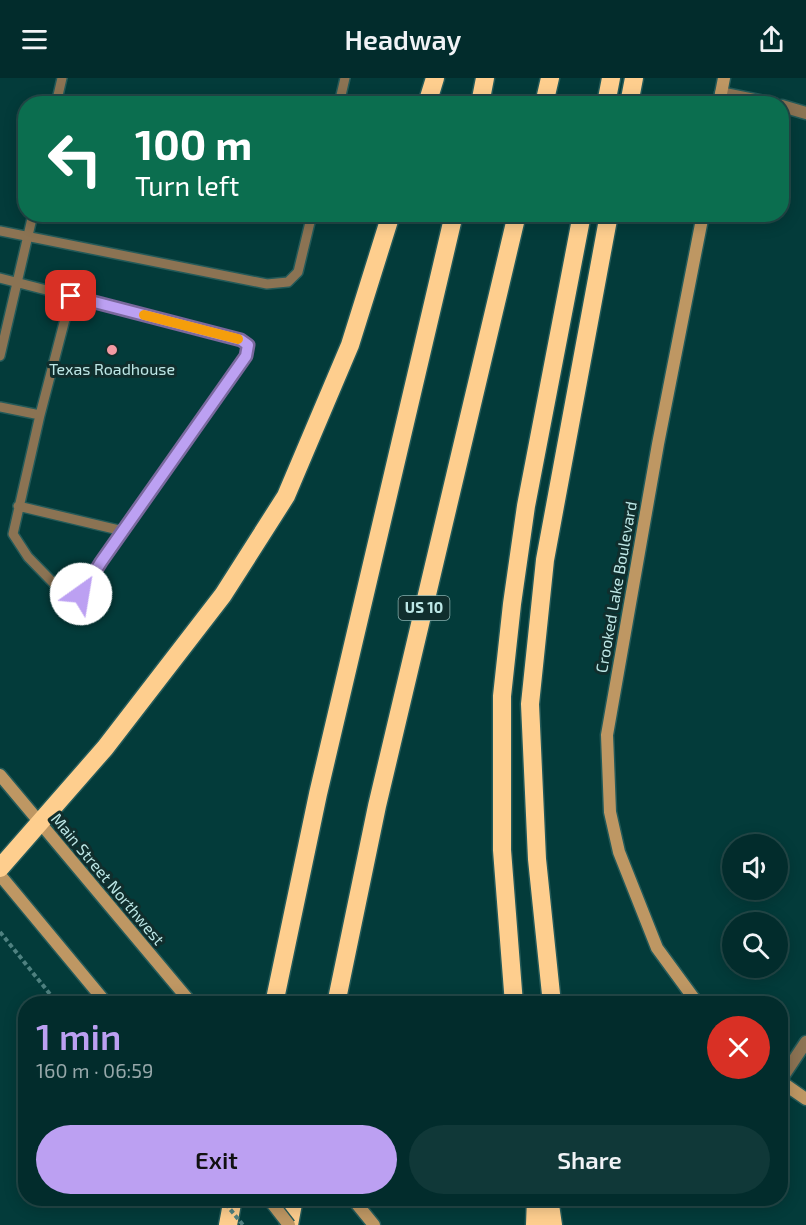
<!DOCTYPE html>
<html lang="en">
<head>
<meta charset="utf-8">
<style>
	body { margin:0; font-family:"Exo 2",sans-serif; background:#103838; color:#f1f3f6; height:100vh; display:flex; flex-direction:column; font-size:22px; white-space:nowrap }
	* { box-sizing:border-box; margin:0 }
	p { font-size:20px; color:#96a7a9 }
	.icon { flex:none; width:33px; height:33px; fill:none; stroke:currentColor; stroke-width:2; stroke-linecap:round; stroke-linejoin:round }
	.map { position:relative; flex:1; overflow:hidden }
	.panel { position:absolute; left:18px; top:918px; width:770px; height:210px; display:flex; flex-direction:column; background:#022c2c; border-radius:24px; box-shadow:0 3px 15px #0003,0 0 0 2px #234848 }
	.panel>* { flex:none }
	.top-card { position:absolute; left:18px; top:18px; width:771px; height:126px; border-radius:24px; box-shadow:0 3px 15px #0003,0 0 0 2px #234848; background:#0b6e4f; color:#fff; overflow:hidden }
	.controls { position:absolute; left:722px; top:756px; display:grid; gap:12px }
	.controls a { display:grid; place-items:center; width:66px; height:66px; border-radius:50%; background:#022c2c; box-shadow:0 3px 15px #0003,0 0 0 2px #234848; font-size:30px }
	.pin { position:absolute; display:grid; place-items:center; width:51px; height:51px; color:#fff; margin:-26px; border-radius:12px; box-shadow:0 3px 9px #0006 }
	.me { position:absolute; width:66px; margin:-33px; rotate:32deg; stroke-linejoin:round; filter:drop-shadow(0 0 4px #0008) }
	.turn { display:flex; align-items:center; gap:21px; height:126px; padding:0 18px; font-size:27px }
	.turn .icon { width:78px; height:78px; stroke-width:2.5 }
	.turn b { display:block; font-size:42px; line-height:51px }
	.round { display:grid; place-items:center; flex:none; width:63px; height:63px; border-radius:32px; background:#103838 }
	.head { display:flex; align-items:center; justify-content:space-between; height:102px; padding:0 18px }
	h1 { font-size:36px; font-weight:600; line-height:45px; color:#bca0f2 }
	.primary-button { display:flex; gap:12px; margin-top:auto; padding:12px 18px }
	.primary-button a { flex:1; height:69px; border-radius:36px; background:#bca0f2; color:#111; font-size:24px; font-weight:600; line-height:69px; text-align:center }
	.primary-button a+a { background:#103838; color:#f1f3f6 }
	header { display:flex; justify-content:space-between; align-items:center; height:78px; padding:0 18px; background:#022c2c; font-size:27px; font-weight:600 }
	.map>svg:first-child { display:block }
	.lines { fill:none; stroke-linecap:round; stroke-linejoin:round }
	.lane-casing { stroke:#245a59; stroke-width:12 }
	.street-casing { stroke:#245a59; stroke-width:15 }
	.secondary-casing { stroke:#245a59; stroke-width:15 }
	.highway-casing { stroke:#245a59; stroke-width:21 }
	.path { stroke:#4f8180; stroke-width:4; stroke-dasharray:4.5 3; stroke-linecap:butt }
	.lane { stroke:#8b7353; stroke-width:9 }
	.street { stroke:#8b7353; stroke-width:12 }
	.secondary { stroke:#be9763; stroke-width:12 }
	.highway { stroke:#fece8e; stroke-width:18 }
	.secondary-bridge-casing { stroke:#245a59; stroke-width:15; stroke-linecap:butt }
	.path-bridge { stroke:#4f8180; stroke-width:4; stroke-dasharray:4.5 3; stroke-linecap:butt }
	.secondary-bridge { stroke:#be9763; stroke-width:12 }
	.route-casing { stroke:#7a689d; stroke-width:15 }
	.route { stroke:#bca0f2; stroke-width:10 }
	.slow { stroke:#f59e0b; stroke-width:10 }
	.poi-dot { fill:#f49aa3; stroke:#102e2d; stroke-width:2 }
	.labels { text-anchor:middle; stroke-width:6; stroke-linejoin:round; paint-order:stroke }
	.shield { fill:#102e2d; stroke:#89b0ae; stroke-width:1.5 }
	.shield-label { font-size:15px; font-weight:bold; fill:#bde7e6 }
	.poi-label { font-size:16px; fill:#bde7e6; stroke:#102e2d }
	.street-label { font-size:16px; fill:#bde7e6; stroke:#102e2d }
</style>
</head>
<body>
<header><svg class="icon" aria-label="menu" viewBox="0 0 24 24"><path d="M4 6h16M4 12h16M4 18h16"/></svg>Headway<svg class="icon" aria-label="share" viewBox="0 0 24 24"><path d="M12 15V3M7 8l5-5 5 5M5 13v7h14v-7"/></svg></header>
<div class="map">
<svg width="806" height="1147" viewBox="0 0 806 1147">
	<rect width="100%" height="100%" fill="#033b3a"/>
	<g class="lines">
		<g class="lane-casing">
			<path id="lane" d="M56,26L62,0
				M339,26L345,0
				M0,153L267,206L288,204L298,194L312,136
				M0,200L241,262L248,267L247,278L101,484L81,516L72,521L66,518L28,479L13,456L40,337L0,329
				M0,278L33,136
				M40,337L71,218
				M18,428L123,453"/>
		</g>
		<g class="street-casing">
			<path id="street" d="M721,15L774,26
				M782,28L806,35
				M780,1003L806,964"/>
		</g>
		<g class="secondary-casing">
			<path id="secondary" d="M719,26L724,0
				M0,697L192,926
				M0,797L107,926
				M698,926L657,870L619,774L610,734L607,657L658,366L703,136
				M780,1003L806,1021
				M352,1120L374,1147"/>
		</g>
		<g class="highway-casing">
			<path id="highway" d="M427,26L435,0
				M480,26L485,0
				M544,26L550,0
				M606,26L611,0
				M629,26L634,0
				M0,790L105,670L223,517L286,418L350,267L391,136
				M274,926L318,716L454,136
				M336,926L377,728L517,136
				M514,926L502,772V618L512,526L526,428L582,136
				M552,926L537,781L530,626L545,482L609,136
				M549,1120L553,1147
				M228,1147L233,1120
				M289,1147L294,1120
				M535,1147L536,1120"/>
		</g>
		<path class="path" d="M0,854L58,926"/>
		<use href="#lane" class="lane"/>
		<use href="#street" class="street"/>
		<use href="#secondary" class="secondary"/>
		<use href="#highway" class="highway"/>
		<g class="secondary-bridge-casing">
			<path id="secondary-bridge" d="M268,1120L289,1147"/>
		</g>
		<path class="path-bridge" d="M221,1120L243,1147"/>
		<use href="#secondary-bridge" class="secondary-bridge"/>
	</g>
	<g class="lines">
		<g class="route-casing">
			<path id="route" d="M71,218L241,262L248,267L246,278L101,484L81,516"/>
		</g>
		<use href="#route" class="route"/>
		<path class="slow" d="M144,237L238,261"/>
	</g>
	<circle class="poi-dot" cx="112" cy="272" r="6"/>
	<g class="labels">
		<rect class="shield" x="398.5" y="518" width="51" height="24" rx="4.5"/>
		<g class="shield-label">
			<text x="424" y="535">US 10</text>
		</g>
		<g class="poi-label">
			<text x="112" y="297">Texas Roadhouse</text>
		</g>
		<g class="street-label">
			<text transform="translate(616 509) rotate(-80)" y="6">Crooked Lake Boulevard</text>
			<text transform="translate(108 801) rotate(50)" y="6">Main Street Northwest</text>
		</g>
	</g>
</svg>
<div class="controls">
<a><svg class="icon" aria-label="sound" viewBox="0 0 24 24"><path d="M4 9h4l5-4v14l-5-4H4zM17 9q2 3 0 6"/></svg></a>
<a><svg class="icon" aria-label="search" viewBox="0 0 24 24"><circle cx="10" cy="10" r="6"/><path d="M15 15l6 6"/></svg></a>
</div>
<div class="pin" style="left:71px;top:218px;background:#d93025"><svg class="icon" aria-label="arrive" viewBox="0 0 24 24"><path d="M6 21V4h12l-3 4 3 4H6"/></svg></div>
<svg class="me" style="left:81px;top:516px" viewBox="-20 -20 40 40"><circle r="19" fill="#fff"/><path d="M0-13L10 11 0 6-10 11z" fill="#bca0f2"/></svg>
<div class="top-card">
<div class="turn"><svg class="icon" aria-label="left" viewBox="0 0 24 24"><path d="M17 20v-9H6M10 6l-5 5 5 5"/></svg><div><b>100 m</b>Turn left</div></div>
</div>
<section class="panel">
<div class="head"><div><h1>1 min</h1><p>160 m · 06:59</p></div><a class="round" style="background:#d93025;color:#fff"><svg class="icon" aria-label="close" viewBox="0 0 24 24"><path d="M6 6l12 12M18 6L6 18"/></svg></a></div>
<div class="primary-button"><a>Exit</a><a>Share</a></div>
</section>
</div>
</body>
</html>
